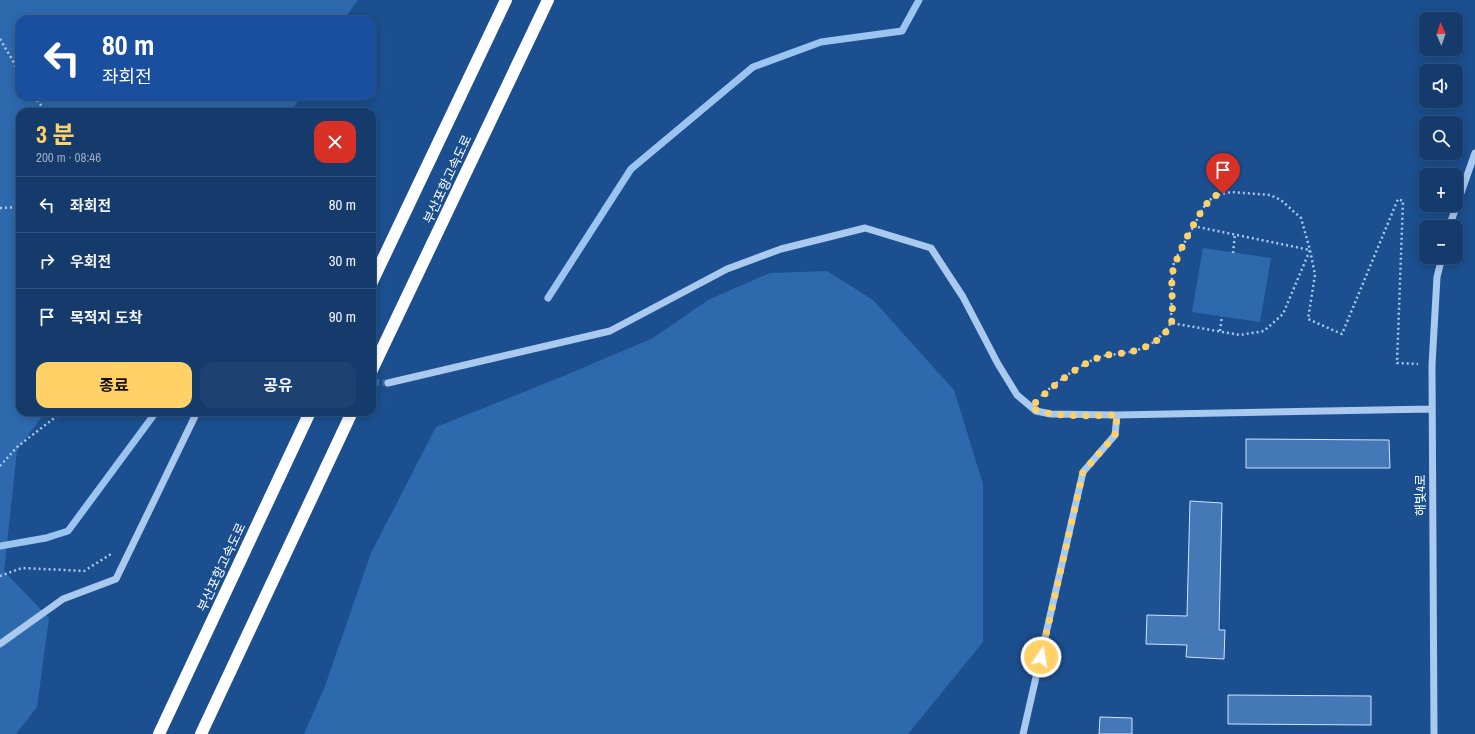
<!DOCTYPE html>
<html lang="ko">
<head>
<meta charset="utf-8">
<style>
	body { margin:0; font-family:"Archivo Narrow","Noto Sans KR",sans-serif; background:#1d4271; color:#f1f3f6; height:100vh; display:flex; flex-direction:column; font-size:15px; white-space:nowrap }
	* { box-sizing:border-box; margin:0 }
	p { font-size:13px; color:#9dadc1 }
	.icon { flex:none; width:22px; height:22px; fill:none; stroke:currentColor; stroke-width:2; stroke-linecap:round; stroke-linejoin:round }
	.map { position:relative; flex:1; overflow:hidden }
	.sheet { position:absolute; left:16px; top:108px; width:360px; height:308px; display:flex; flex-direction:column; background:#143b6b; border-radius:12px; box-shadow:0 2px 10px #0003,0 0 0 1px #33557e }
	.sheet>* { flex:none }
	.guide { position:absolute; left:16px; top:16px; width:360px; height:84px; border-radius:12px; box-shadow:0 2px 10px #0003,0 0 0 1px #33557e; background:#1a4fa0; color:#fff; overflow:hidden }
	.needle { width:26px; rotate:358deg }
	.controls { position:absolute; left:1419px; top:12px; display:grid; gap:8px }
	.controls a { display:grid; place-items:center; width:44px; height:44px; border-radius:8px; background:#143b6b; box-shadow:0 2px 10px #0003,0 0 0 1px #33557e; font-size:20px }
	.pin { position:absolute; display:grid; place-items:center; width:34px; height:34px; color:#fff; margin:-41px -17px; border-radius:50% 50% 50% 0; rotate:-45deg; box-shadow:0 0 4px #0007 }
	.pin .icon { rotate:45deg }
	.me { position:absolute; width:44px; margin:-22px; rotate:13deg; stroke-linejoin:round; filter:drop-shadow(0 0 3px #0008) }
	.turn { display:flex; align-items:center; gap:14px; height:84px; padding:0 20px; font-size:18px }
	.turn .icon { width:52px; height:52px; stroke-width:2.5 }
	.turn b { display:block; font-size:28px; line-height:34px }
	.round { display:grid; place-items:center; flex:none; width:42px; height:42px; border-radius:12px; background:#1d4271 }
	.headline { display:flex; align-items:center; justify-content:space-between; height:68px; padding:0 20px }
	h1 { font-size:24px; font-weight:700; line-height:30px; color:#ffd166 }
	.cta { display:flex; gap:8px; margin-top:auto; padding:8px 20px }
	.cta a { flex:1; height:46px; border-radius:12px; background:#ffd166; color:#111; font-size:16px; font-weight:700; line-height:46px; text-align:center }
	.cta a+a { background:#1d4271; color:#f1f3f6 }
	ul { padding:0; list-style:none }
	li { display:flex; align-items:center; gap:12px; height:56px; padding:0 20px; border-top:1px solid #33557e }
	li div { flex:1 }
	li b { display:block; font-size:15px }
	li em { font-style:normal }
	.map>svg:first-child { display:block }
	.green { fill:#2e69ad }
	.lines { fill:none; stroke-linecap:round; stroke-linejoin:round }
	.stream { stroke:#9cc4f0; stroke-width:7 }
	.building { fill:#4478b7; stroke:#cfe3fa }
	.minor-tunnel { stroke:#3d69a0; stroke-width:7; stroke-dasharray:7 3.5; stroke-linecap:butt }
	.path { stroke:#a9c9ee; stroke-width:2.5; stroke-dasharray:2 3; stroke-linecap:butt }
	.minor { stroke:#a9c9ee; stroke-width:7 }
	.highway { stroke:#fff; stroke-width:12 }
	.route { stroke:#ffd166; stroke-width:7; stroke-dasharray:0 12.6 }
	.labels { text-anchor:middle; stroke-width:3.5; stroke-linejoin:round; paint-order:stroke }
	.street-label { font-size:13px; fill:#fff; stroke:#1b4f8f }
</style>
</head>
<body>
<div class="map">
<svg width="1475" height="734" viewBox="0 0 1475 734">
	<rect width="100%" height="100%" fill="#1b4f8f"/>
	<path class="green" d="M0,0H358L343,20H20V96H300L295,106L277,112H20V412H45L17,451L4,571L49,618L37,707L16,734H0Z
		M1203,248L1271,258L1260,322L1192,312Z
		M827,271L873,300L954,390L983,484V642L908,734H304L325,686L371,553L436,427L561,377L653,338L708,300L770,273Z"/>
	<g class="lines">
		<path class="stream" d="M548,298L631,169L753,67L821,42L902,31L919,0
			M0,546L46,538L68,531L156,412"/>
	</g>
	<path class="building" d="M1246,439L1389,440L1390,468H1246Z
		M1190,501L1222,503L1219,630H1225L1224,659L1186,657L1187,645L1146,644L1147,615L1187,616Z
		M1228,695L1371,696V725L1228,724Z
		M1100,717L1132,718V734H1099Z"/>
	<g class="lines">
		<path class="minor-tunnel" d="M372,382L388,383"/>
		<path class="path" d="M0,39L20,73
			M34,96L46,112
			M0,208L20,207
			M1193,226L1310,250L1315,275L1308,319L1342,334L1398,199L1403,201L1397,363L1418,364
			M1233,253L1235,234
			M1220,331L1222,316
			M1041,396C1055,383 1082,363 1100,357C1107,354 1116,355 1124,353C1148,349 1157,342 1171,323L1240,335L1264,331L1283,314L1310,250L1301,218L1281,200L1270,195L1231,192L1214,196L1205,205L1174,262L1172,275L1171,323
			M0,466L17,447L62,412
			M0,576L22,568L84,571L111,554"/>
		<path class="minor" d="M1449,227L1475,153
			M388,383L610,331L727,269L781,249L865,228L931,248L963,297L998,364L1017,395L1036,411L1051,414L1117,415L1431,409
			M0,644L63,599L116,579L197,412
			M1023,734L1083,472L1115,435L1117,415
			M1434,734L1432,365L1437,277L1442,257"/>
		<path class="highway" d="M372,282L506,0
			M372,370L548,0
			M159,734L310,412
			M201,734L352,412"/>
	</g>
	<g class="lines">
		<path class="route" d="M1041,657L1083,472L1115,435L1117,415C1097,415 1047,419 1031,407C1049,389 1076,366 1100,357C1107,354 1116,354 1124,353C1142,350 1162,342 1171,324C1174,317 1171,286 1172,276C1173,261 1202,204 1214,196C1216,195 1220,195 1223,194"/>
	</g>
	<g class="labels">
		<g class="street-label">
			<text transform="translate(447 179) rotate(-65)" y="5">부산포항고속도로</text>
			<text transform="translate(1420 495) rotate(-90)" y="5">해빛4로</text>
			<text transform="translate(221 567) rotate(-65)" y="5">부산포항고속도로</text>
		</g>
	</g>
</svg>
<div class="controls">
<a><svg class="needle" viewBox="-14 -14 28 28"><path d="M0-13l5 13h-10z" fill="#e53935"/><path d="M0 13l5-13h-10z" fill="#9dadc1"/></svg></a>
<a><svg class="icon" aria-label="sound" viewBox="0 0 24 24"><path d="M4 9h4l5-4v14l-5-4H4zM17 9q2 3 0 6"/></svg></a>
<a><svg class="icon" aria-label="search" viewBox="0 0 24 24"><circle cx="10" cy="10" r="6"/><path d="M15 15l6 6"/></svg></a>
<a>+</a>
<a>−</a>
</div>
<div class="pin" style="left:1223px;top:194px;background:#d93025"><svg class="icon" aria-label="arrive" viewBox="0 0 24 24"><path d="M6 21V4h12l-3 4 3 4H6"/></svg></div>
<svg class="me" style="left:1041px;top:657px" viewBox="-20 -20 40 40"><circle r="17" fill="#ffd166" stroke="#fff" stroke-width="3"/><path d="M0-11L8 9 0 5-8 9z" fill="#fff"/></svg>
<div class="guide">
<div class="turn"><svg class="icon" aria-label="left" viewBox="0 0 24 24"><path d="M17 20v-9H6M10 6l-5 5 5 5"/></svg><div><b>80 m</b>좌회전</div></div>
</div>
<section class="sheet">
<div class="headline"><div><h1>3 분</h1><p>200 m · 08:46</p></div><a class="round" style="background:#d93025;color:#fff"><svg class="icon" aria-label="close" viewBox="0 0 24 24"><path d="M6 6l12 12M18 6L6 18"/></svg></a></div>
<ul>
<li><svg class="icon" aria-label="left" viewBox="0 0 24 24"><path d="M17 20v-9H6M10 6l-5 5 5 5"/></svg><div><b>좌회전</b></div><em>80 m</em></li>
<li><svg class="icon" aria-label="right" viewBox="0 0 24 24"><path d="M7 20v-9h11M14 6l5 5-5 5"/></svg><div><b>우회전</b></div><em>30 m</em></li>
<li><svg class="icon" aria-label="arrive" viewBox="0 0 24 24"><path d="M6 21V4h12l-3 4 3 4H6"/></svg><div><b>목적지 도착</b></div><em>90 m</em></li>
</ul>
<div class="cta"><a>종료</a><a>공유</a></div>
</section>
</div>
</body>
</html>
